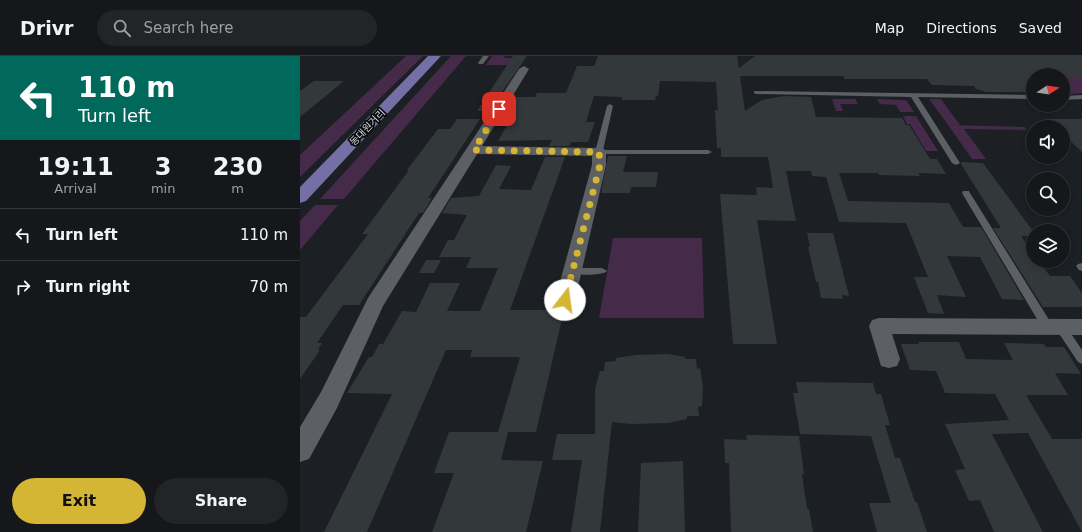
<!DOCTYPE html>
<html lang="en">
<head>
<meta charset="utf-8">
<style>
	body { margin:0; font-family:"DejaVu Sans","Noto Sans KR",sans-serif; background:#222428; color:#f1f3f6; height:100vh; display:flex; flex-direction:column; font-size:15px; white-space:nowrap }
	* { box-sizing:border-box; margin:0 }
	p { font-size:13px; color:#9d9fa3 }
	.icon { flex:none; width:22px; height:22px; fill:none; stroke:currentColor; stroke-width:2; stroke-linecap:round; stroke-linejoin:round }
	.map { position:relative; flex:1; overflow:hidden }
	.panel { display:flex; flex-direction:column; background:#15171b; width:300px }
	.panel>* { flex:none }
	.banner { background:#00695c; color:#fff; overflow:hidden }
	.needle { width:26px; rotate:78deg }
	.buttons { position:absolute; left:726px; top:12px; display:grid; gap:8px }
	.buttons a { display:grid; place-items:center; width:44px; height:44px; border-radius:50%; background:#15171b; box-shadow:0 2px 6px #0003,0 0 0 1px #34363a; font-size:20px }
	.pin { position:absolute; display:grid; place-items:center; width:34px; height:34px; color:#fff; margin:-17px; border-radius:8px; box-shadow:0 2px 6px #0006 }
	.me { position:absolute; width:44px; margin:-22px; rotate:15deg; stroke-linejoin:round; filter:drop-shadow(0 0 3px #0008) }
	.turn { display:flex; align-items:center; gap:14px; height:84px; padding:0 12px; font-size:18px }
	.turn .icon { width:52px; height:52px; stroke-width:2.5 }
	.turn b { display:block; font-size:28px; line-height:34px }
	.eta { display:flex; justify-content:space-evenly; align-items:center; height:68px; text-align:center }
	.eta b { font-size:24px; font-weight:700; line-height:28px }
	.primary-button { display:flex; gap:8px; margin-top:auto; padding:8px 12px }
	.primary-button a { flex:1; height:46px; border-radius:24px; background:#d5b534; color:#111; font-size:16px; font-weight:700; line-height:46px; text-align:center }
	.primary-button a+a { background:#222428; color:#f1f3f6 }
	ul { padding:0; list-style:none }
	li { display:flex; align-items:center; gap:12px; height:52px; padding:0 12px; border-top:1px solid #34363a }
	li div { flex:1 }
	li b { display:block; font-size:15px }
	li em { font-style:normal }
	header { display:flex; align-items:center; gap:24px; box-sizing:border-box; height:56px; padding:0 20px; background:#15171b; border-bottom:1px solid #34363a }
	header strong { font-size:19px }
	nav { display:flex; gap:22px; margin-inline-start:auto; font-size:14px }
	.search { width:280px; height:36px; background:#222428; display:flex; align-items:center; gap:10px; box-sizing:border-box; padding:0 14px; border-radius:22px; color:#9d9fa3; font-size:15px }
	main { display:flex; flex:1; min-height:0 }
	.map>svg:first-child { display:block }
	.green { fill:#462a4a }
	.building { fill:#33393b }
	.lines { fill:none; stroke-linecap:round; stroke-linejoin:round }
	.service { fill:#5c5f64; fill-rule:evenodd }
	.minor { fill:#5c5f64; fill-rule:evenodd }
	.primary { fill:#766fa5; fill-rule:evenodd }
	.route { stroke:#d5b534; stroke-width:7; stroke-dasharray:0 12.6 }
	.labels { text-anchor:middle; stroke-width:3.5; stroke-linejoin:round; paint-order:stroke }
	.far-street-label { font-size:10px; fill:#d6d8db; stroke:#08090b }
</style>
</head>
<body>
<header>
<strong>Drivr</strong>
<div class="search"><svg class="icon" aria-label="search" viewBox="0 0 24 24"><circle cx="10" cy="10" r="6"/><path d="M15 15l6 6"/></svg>Search here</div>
<nav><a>Map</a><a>Directions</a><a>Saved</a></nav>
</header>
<main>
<section class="panel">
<div class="banner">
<div class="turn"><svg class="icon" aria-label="left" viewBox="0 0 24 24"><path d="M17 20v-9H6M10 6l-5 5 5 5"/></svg><div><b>110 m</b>Turn left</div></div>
</div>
<div class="eta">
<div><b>19:11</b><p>Arrival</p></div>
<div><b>3</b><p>min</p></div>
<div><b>230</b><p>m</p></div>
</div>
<ul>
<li><svg class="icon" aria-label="left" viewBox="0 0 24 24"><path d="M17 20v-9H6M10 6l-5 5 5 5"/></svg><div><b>Turn left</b></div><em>110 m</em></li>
<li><svg class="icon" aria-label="right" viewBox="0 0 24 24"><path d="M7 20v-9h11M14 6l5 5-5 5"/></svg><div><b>Turn right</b></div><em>70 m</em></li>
</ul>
<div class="primary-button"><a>Exit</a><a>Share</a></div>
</section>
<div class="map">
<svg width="782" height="476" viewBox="0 0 782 476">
	<rect width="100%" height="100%" fill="#1c1f24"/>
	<path class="green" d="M106,0H123L0,121V99Z
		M151,0H166L44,143H20Z
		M192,0H205L204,2H214L210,9H186Z
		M782,19V37L763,39V25H765L763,23L766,22L763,20Z
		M532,43H555L558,48H540L543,55H536Z
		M577,43L606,44L614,56H600L596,49L580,48Z
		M629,43H641L660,69H648Z
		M603,60H616L638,95H626L610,68H607Z
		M648,69L724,71L727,74L664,73L686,103H672Z
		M15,149H38L0,194V165Z
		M313,182H402L404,262H299Z"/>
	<path class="building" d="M213,0H227L189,55H177Z
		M298,0H437L439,12L455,0H782V22H763V19H735L733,17V36H686L676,33L674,30L632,29L627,23H544V20H440L445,55L462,44L484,40L511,41L516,61L602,62L606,69H609L630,103H637L646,118L618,117L620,120L579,119L578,117H539L548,145L649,147L663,171H681L724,244L702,243L680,201L647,200L666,241L637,239L644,258L628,257L614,221H628L606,167L539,166L526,121L512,120L511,115H486L496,165L457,164L477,288H433L420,138L457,139L456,131L473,132L468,101H421V92H417L415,54H418L416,26L360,25L358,40H356L355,44H322V41L294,40L286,66H295L288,86H271L269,90H249L252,84L198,85L215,55H205L214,41H235L237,37H266L277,10H294Z
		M14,25H44L0,61V35Z
		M157,63H180L128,142H132L123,157H119L59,249H43L17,287H22L18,294H20L0,323V261H6L68,178H62L109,114H107L138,73H150Z
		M747,63H782V96L763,78V71H756Z
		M308,100H327L323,116H358L356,131H331L330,137H301Z
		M245,101H265L210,254H264L236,376H208L201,404L243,405L226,476H132L154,417H134L149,376H198L220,301H170L172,294H146L67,476H24L92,338L47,337L69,301H72L79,288H83L102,255L116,256L130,227H160L147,255H180L198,212H166L171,201H139L148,184H154L167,159L142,157L151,142L179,140L196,109L211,110L199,133L231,134Z
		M661,106L683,107L733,175V180H721L733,197V205H739L750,220H770L782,237V251H743L693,172H701L661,108Z
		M507,177H533L549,240L542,239L543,243L521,242L518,226H516L508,191H510Z
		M126,204H141L134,217H119Z
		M618,286H659L666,303L713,304L704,287L744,288L746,291H764L781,318L755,317L768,339H726L752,383H782V476L728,377L692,378L743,476H694L680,444L669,445L655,414L665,413L645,368L709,364L695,338L645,337L636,315L610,314L601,288H619Z
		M368,298L385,301V303H396L397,313L400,312L403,331L402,350L398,351L399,360H387V363L368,367L332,368L312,366L300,476H271L282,404H252L257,378H295V333L300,315H304L305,306L316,305V302L336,299Z
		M496,326L573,327L576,338H581L590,369H585L595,402H600L615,446H617L627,476H577L569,447H591L571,380L500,378L493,337H498Z
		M446,379L499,380L504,418H502L507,453H509L513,476H431L429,407H425L424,383L447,384Z
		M383,405L385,476H338L341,407Z"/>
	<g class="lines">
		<path class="service" d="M183,0H189L183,8H179L178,7Z
			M454,35L733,39V43L618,41L660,107L656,109L652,107L611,41L456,38L454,37Z
			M782,39V43L763,44V40Z
			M310,48L313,50L303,94H408L412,96L408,98H296L295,96L307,50Z
			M663,135H669L670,137L751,267L752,270L751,273L747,274L743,273L662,137Z
			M782,207V215L779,214L776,210L778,208Z
			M272,212H302L307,215C303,220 271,220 267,215Z
			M760,266L764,267L782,294V308L778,306L756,273L755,270L756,267Z"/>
		<path class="minor" d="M224,10L229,13L182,90L299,92L304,93L306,96V109L275,244L272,249L265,251L258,249L255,244L292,109V100L177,98L83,250L37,352L9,403L0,406V371L21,336L68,242L219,13Z
			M579,262L782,263V279L592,278L600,303L597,310L589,312L581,310L569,270L572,264Z"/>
		<path class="primary" d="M128,0H141L6,145L0,147V131Z"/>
	</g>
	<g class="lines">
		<path class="route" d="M199,53L174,94L299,96L300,109L265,244"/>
	</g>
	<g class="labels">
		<g class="far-street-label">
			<text transform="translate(67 71) rotate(-46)" y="4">동대원거리</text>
		</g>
	</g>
</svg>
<div class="buttons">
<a><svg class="needle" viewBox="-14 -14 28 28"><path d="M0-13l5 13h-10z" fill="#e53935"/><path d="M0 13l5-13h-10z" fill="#9d9fa3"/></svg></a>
<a><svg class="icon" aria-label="sound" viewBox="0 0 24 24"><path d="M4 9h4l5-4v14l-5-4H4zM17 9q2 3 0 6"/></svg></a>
<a><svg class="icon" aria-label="search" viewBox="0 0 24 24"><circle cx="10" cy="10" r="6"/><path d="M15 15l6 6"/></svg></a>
<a><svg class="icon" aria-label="layers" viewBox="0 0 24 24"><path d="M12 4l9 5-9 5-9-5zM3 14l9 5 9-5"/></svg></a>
</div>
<div class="pin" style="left:199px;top:53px;background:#d93025"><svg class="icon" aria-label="arrive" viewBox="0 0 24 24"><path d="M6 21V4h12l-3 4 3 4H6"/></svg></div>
<svg class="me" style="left:265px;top:244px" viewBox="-20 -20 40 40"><circle r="19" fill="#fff"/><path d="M0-13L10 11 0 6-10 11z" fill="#d5b534"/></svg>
</div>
</main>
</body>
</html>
